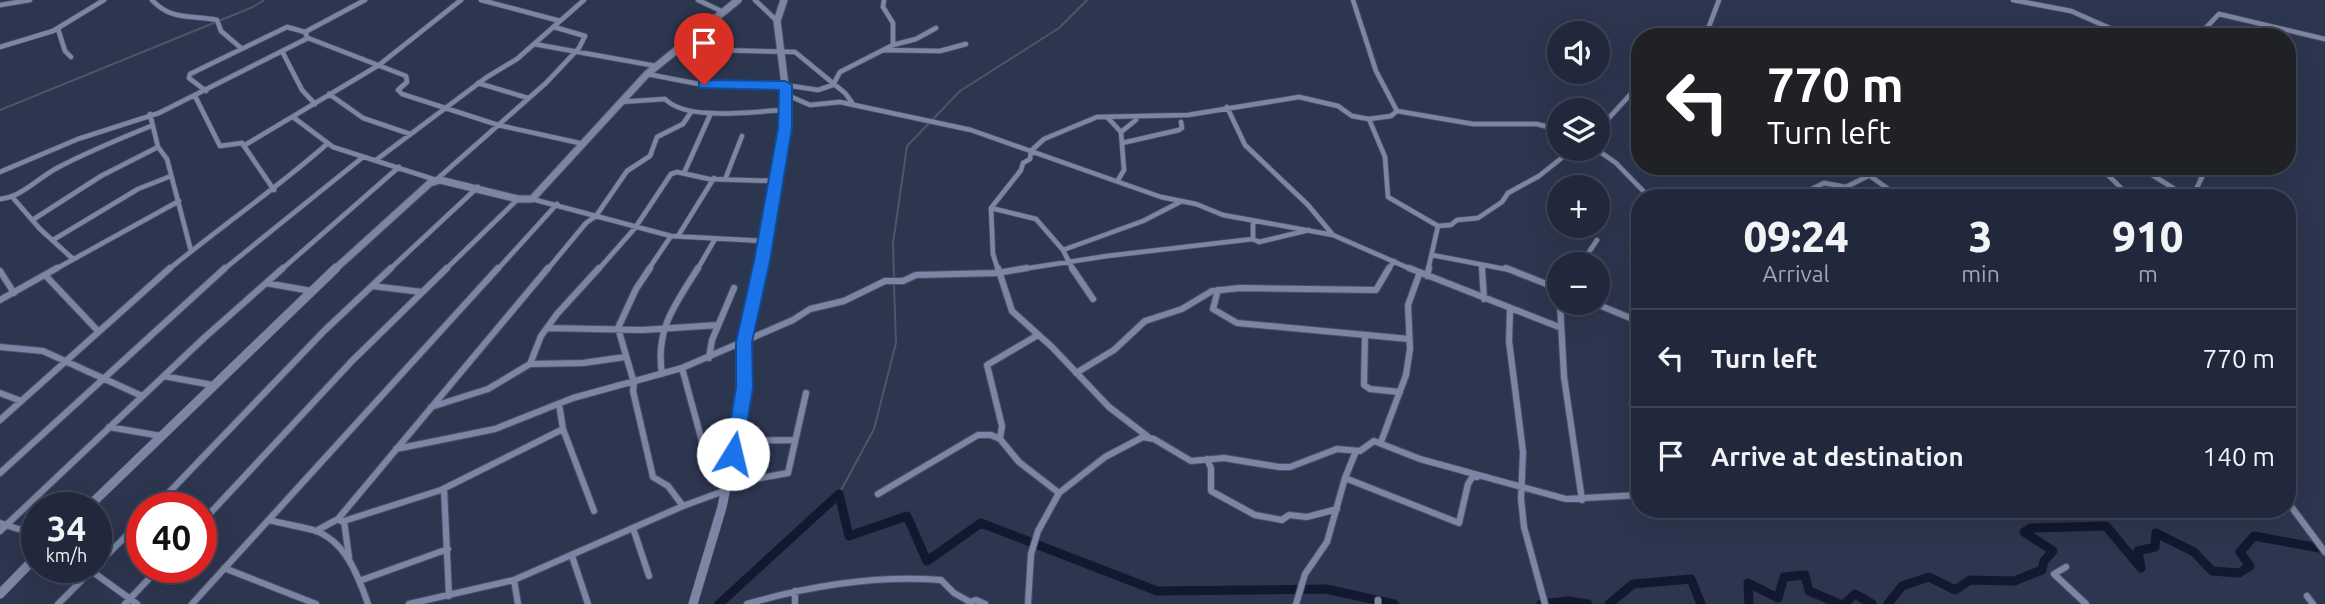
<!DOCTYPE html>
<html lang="en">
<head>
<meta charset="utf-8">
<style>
	body { margin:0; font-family:Ubuntu,sans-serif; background:#2e3446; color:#f1f3f6; height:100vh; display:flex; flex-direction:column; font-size:26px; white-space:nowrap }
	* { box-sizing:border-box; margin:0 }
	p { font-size:23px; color:#a2a6af }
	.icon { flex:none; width:38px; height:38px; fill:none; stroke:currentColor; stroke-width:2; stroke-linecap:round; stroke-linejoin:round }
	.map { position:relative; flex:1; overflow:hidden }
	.details { position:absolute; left:1631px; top:189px; width:665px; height:329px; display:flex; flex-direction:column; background:#22283b; border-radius:28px; box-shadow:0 7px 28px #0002,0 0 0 2px #3f4455 }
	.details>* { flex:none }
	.hud { position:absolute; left:1631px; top:28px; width:665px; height:147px; border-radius:28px; box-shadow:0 7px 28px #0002,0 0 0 2px #3f4455; background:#202124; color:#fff; overflow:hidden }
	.controls { position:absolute; left:1547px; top:21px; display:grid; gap:14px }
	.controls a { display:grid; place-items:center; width:63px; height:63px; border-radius:50%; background:#22283b; box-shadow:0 7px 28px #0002,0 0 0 2px #3f4455; font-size:35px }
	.speed { position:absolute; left:21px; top:492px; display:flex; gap:14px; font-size:35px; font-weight:700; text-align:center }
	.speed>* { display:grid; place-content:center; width:91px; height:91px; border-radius:50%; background:#22283b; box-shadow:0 7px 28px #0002,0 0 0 2px #3f4455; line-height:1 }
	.speed small { font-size:18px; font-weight:400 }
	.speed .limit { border:10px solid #d22; background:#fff; color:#111 }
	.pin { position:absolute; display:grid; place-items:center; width:60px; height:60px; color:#fff; margin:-72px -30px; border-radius:50% 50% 50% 0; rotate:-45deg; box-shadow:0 0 7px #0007 }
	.pin .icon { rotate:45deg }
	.me { position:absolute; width:77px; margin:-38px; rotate:9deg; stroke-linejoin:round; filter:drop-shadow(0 0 5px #0008) }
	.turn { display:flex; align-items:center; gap:24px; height:147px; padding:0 21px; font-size:32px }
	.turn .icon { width:91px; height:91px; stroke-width:2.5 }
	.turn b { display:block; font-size:49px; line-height:60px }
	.eta { display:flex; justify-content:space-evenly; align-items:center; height:119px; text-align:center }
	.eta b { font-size:42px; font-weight:800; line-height:49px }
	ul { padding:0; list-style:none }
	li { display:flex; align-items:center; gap:21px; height:98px; padding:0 21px; border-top:2px solid #3f4455 }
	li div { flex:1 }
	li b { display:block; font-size:26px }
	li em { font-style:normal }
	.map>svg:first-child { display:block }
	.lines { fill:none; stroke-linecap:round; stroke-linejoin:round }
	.stream { stroke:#4e556a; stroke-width:2 }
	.river { stroke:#11182f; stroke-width:9 }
	.street-far1-casing { stroke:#495166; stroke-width:6 }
	.street-casing { stroke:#495166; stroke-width:8 }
	.secondary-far1-casing { stroke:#495166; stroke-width:9 }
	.secondary-casing { stroke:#495166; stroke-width:10 }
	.street-far1 { stroke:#7c86a4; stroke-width:4.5 }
	.street { stroke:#7c86a4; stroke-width:6 }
	.secondary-far1 { stroke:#7c86a4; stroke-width:7 }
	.secondary { stroke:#7c86a4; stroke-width:9 }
	.route { fill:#1a73e8; stroke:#114b97; stroke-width:2 }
</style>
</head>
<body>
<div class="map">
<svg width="2325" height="604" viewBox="0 0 2325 604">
	<rect width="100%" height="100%" fill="#2d364f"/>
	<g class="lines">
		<path class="stream" d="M0,110L253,7L264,0
			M894,279L893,243L907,146L960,91L1059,28L1087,0
			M839,494L874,429L896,343L894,284"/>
		<path class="river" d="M719,604L839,494L849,536L907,516L927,561L981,523L1157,591L1326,589L1394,604
			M1541,604L1569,601L1588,604
			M1609,604L1633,584L1691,579L1701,604
			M1749,604L1748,583L1778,598L1784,577L1805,575L1809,591L1840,604
			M1844,604L1855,594L1872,604
			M1888,604L1902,586L1929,577L1955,590L1970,580L2014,581L2042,570L2044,561L2053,551L2024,532L2031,528L2106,526L2141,568L2138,551L2155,547L2156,533L2194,552L2212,571L2239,573L2250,566L2240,552L2254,536L2325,549"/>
		<g class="street-far1-casing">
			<path id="street-far1" d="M152,0C171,21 192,15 217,20L221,31L241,48
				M481,0L560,21
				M698,0L723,12
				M755,0L777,21
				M1353,0L1376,71L1397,111L1473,124H1537L1559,130
				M2013,0L2071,11L2130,37
				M0,5L30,0
				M58,29L65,51L71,57
				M306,35L307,31L365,0
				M1705,37L1719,0
				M2197,37L2219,14L2325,39
				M308,38L406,76L407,82L398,90L402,94L498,125L584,144
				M688,41L716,50L795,52L845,93L853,104
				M534,44L656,66
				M893,45L916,39L936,28
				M0,47L53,31L104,0
				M883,50L940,51L966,44
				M283,53L302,90L315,104
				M647,74L704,85H785L818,90L833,85L840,72L893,45V23L883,7L884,0
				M478,83L528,98
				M206,91L189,78L190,74L287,27L305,32
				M329,94L363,118L410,134
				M785,94L810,105L840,102L971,130L1161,197L1196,204L1223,215L1333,235L1413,270
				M195,96L220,146L242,143L274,190
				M620,102L665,99C688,122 753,111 785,110
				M1227,107L1245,145L1308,205L1333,235
				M1397,111L1391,116L1369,119L1385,157L1388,197L1438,226L1428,270
				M150,114L158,147L167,159L191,251
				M293,117L333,147L436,180L546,83L579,48L585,36L554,27
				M1108,118L1121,132
				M1598,124L1607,120L1640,84
				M1122,143L1179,130L1182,128L1181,122
				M245,145L379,65L461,0
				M1596,149L1616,163L1650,198
				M376,160L487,77L517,59L584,0
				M1856,166L1901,198
				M2115,166L2108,175L2124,191L2127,198
				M2138,166L2189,198
				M2186,166L2202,177
				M0,172L78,139L159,113L308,38
				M684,173L711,113
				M726,177L742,136
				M1118,180L1124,170L1121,132L1136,120
				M1794,198L1824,183L1846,187L1870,175
				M2192,198L2202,177L2200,166
				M0,199C22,197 38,178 57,168C87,152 119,139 151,126
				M14,199L40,229L73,259
				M532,199L671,236L765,241
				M991,208L1036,219L1063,250L1073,270
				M34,219L101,176L158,147
				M1253,224V239
				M1438,226L1451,225L1457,220L1478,218L1502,202L1508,193L1539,176L1573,149
				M678,236L714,178
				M53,240L138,189L171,176
				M1063,250L1143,221L1180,202
				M1432,255L1510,270
				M1581,264L1597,240
				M1482,265V270
				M54,270L179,201
				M168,270C220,227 276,189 327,144
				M223,270L363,157
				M281,270L399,167
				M389,270L478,187
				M445,270L518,199
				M497,270L557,204
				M547,270L586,223L596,216L627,171L650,156L657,137L683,124L691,112
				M598,270L635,228L671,174L677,172L709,179L776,181
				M648,270L671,236
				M697,270L715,239
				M998,270L993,254L991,208L1021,170L1023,163L1030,159L1031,151L1044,139L1097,117L1188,115L1299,97L1338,106L1352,116L1369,119
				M1016,270L1107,256L1253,239L1259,242L1309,230
				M1388,270L1394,261"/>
		</g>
		<g class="street-casing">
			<path id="street" d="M650,268L636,289L618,328L634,383L633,391L653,477L668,486L683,506
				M998,268L1012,311L1052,347L1109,407L1147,436
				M1072,268L1093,299
				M1409,268L1559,327
				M1482,268L1484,299
				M1506,268L1559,289
				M0,271L14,293
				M46,276L98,331
				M1427,276L1429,268
				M266,283L311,291
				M372,286L422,292
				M1218,290L1213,309L1237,323L1409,339
				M0,300L57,268
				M1560,303L1564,377L1582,500
				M1594,303L1640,322
				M1510,310L1509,341L1523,452L1521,499L1524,527L1545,604
				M547,328L643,330L718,325
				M1038,335L987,365L1002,426L1000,439L1019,462L1059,493
				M1365,335L1364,385L1370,389L1400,392
				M0,347L43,351L142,396
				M709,358L712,340L734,288
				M530,364L583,363L625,357
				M682,368L706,456L733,454
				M1076,373L1114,350L1145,321L1182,309L1212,291L1240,288L1376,290L1389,268
				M662,374C655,329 675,305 698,268
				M164,376L212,385
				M0,393L21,401
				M559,404L563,429L594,511
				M431,407L488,389L530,364L541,336L557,314L599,268
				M0,420L170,268
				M109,427L161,436
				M736,441L794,440
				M1381,442L1406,375L1410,349L1408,305L1420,272
				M396,449L495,429L573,398L682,368L793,320L810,309L844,301L885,281H903L916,275L997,273L1027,268
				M1207,459L1211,468V491L1255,515L1282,520L1289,515L1307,517L1337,509
				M0,473L225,268
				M1345,478L1459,523L1468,484L1473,476L1477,477
				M727,484L788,473L806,393
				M444,489L449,596
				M878,494L978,435H991L1000,439
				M2287,501L2325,552
				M154,508L324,331L391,268
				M269,520C283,524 299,526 313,530C345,540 358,575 368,604
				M341,521H344L349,557
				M344,521L441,490L563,429
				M0,523L37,535
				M201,523L352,361L447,268
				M633,528L649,576
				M0,531L204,338L283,268
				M316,531L338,519L548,268
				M572,556L588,604
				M86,567L137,604
				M2066,567L2054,574L2086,604
				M224,568L316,604
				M514,580L518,604
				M359,581L448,549
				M795,591V604
				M2307,596L2313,604
				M1378,600V604
				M58,604L142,520
				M125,604L160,567
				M192,604L498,268
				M409,604L514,580L683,506L724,491
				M747,604C809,586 876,575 941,580L954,593L970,602L976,600L985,604
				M1028,604L1031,554L1038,531L1059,493L1105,457L1143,437L1154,439L1191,461L1224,458L1279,467H1290L1337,449L1360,451L1374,441L1420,459L1566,499L1640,495
				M1296,604L1305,574L1327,542L1345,478L1356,451"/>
		</g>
		<g class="secondary-far1-casing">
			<path id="secondary-far1" d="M334,270L430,183L440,180L518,199H532L647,74L738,0
				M760,270L785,128V85L777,21L784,0"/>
		</g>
		<g class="secondary-casing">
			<path id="secondary" d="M87,508L336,268
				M0,594L37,556
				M693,604L722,507L733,454L744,388V342L760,268"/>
		</g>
		<use href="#street-far1" class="street-far1"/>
		<use href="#street" class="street"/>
		<use href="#secondary-far1" class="secondary-far1"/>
		<use href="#secondary" class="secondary"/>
	</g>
	<path class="route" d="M704,80L785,81L792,85V128L770,261L752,342L753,388L742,454L740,459L733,461L727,459L725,454L736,388V342L754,261L778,128L779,90L699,88V82Z"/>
</svg>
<div class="controls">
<a><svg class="icon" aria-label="sound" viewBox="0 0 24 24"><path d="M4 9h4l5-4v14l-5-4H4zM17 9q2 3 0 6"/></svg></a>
<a><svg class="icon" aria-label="layers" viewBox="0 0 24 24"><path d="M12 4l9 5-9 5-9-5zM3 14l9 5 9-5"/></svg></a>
<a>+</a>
<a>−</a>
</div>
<div class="speed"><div>34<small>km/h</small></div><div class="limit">40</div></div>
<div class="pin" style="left:704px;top:85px;background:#d93025"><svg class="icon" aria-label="arrive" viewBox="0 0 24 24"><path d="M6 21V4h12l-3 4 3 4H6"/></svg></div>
<svg class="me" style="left:733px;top:454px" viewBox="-20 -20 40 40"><circle r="19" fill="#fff"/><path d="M0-13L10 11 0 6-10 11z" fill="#1a73e8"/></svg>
<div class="hud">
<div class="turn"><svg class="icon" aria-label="left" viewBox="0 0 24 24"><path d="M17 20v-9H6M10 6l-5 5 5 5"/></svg><div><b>770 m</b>Turn left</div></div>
</div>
<section class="details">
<div class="eta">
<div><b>09:24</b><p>Arrival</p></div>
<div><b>3</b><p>min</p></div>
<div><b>910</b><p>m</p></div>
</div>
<ul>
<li><svg class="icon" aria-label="left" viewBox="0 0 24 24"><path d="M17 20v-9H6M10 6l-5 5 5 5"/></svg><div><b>Turn left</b></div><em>770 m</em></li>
<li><svg class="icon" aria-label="arrive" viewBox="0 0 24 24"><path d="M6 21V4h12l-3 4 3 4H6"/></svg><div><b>Arrive at destination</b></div><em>140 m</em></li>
</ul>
</section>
</div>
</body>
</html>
